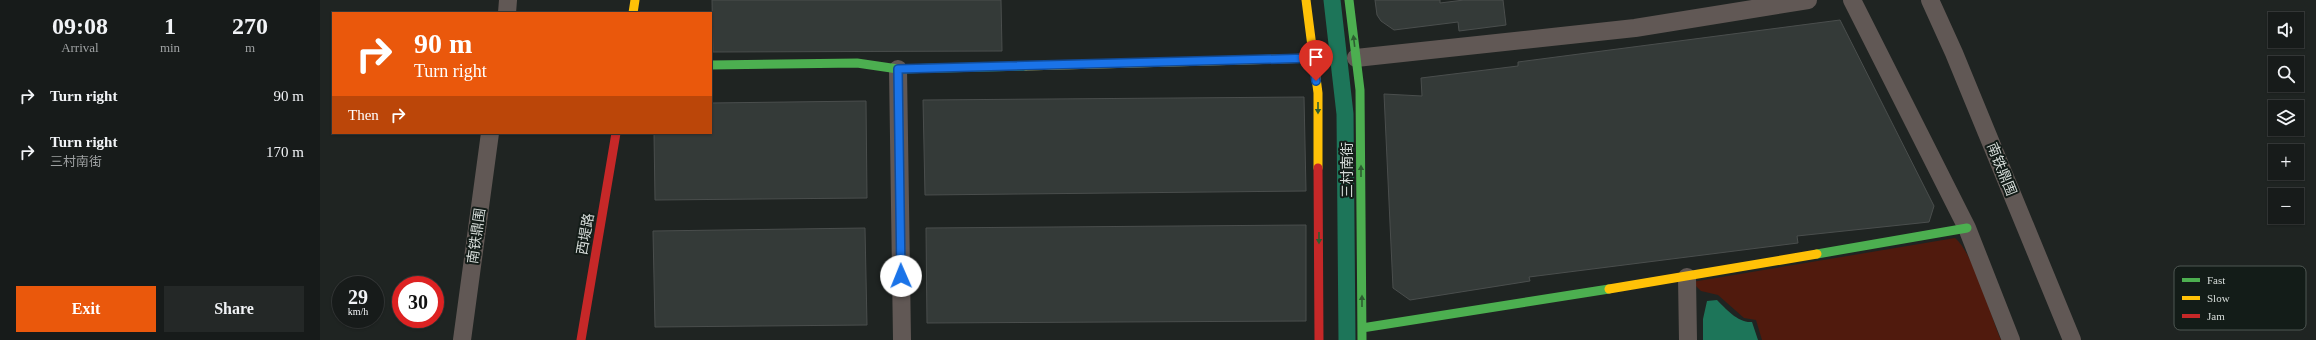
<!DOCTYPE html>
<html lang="en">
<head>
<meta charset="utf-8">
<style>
	body { margin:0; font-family:"Times New Roman","Noto Sans SC",serif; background:#242827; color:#f1f3f6; height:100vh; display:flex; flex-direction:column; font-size:15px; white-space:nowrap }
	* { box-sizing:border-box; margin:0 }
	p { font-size:13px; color:#9ea1a2 }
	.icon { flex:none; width:22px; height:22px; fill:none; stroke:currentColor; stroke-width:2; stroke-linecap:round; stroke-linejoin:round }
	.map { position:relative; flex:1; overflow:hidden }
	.panel { display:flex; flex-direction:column; background:#171b1a; width:320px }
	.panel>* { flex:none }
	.top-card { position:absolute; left:12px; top:12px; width:380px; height:122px; border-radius:0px; box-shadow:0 1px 3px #0004,0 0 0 1px #363939; background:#ea580c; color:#fff; overflow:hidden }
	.fabs { position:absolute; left:1948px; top:12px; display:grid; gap:8px }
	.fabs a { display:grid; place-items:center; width:36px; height:36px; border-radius:0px; background:#171b1a; box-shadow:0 1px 3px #0004,0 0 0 1px #363939; font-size:20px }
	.speed { position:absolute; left:12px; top:276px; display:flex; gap:8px; font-size:20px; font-weight:700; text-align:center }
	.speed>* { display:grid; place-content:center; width:52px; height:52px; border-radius:50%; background:#171b1a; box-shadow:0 1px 3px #0004,0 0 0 1px #363939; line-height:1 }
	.speed small { font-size:10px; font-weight:400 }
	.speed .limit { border:6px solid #d22; background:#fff; color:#111 }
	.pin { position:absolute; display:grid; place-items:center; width:34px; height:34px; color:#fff; margin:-41px -17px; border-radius:50% 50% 50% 0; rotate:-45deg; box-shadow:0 0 4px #0007 }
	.pin .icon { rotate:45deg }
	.me { position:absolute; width:44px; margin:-22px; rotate:359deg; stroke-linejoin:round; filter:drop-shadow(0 0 3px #0008) }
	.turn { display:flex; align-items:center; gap:14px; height:84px; padding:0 16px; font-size:18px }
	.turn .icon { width:52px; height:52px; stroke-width:2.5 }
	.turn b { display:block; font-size:28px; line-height:34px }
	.then { display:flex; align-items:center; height:38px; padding:0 16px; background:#0003; gap:8px; font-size:15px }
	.eta { display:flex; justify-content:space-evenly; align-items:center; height:68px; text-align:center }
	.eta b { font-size:24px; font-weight:600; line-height:28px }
	.cta { display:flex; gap:8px; margin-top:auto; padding:8px 16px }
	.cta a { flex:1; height:46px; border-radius:0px; background:#ea580c; color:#fff; font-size:16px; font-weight:600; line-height:46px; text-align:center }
	.cta a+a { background:#242827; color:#f1f3f6 }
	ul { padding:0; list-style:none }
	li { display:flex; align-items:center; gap:12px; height:56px; padding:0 16px }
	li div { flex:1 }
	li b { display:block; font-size:15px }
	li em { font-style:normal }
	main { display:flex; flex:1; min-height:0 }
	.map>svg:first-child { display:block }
	.green { fill:#501a0d }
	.water { fill:#1d7559 }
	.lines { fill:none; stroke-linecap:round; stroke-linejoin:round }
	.canal { stroke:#1d7559; stroke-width:17 }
	.building { fill:#343a38; stroke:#4a4e4d }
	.street { stroke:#615855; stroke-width:18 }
	.fast { stroke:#4caf50; stroke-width:9 }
	.slow { stroke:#ffc107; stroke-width:9 }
	.jam { stroke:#c62828; stroke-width:9 }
	.oneway { fill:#2d5e31 }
	.route-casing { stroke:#114b97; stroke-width:10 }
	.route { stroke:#1a73e8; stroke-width:7 }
	.labels { text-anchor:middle; stroke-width:4; stroke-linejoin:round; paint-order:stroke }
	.street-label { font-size:14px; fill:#d6dcd9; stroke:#131c18 }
	.key { fill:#131c18; stroke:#4e5652; stroke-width:1 }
	.key-label { font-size:11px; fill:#d6dcd9 }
</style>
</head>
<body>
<main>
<section class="panel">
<div class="eta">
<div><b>09:08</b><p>Arrival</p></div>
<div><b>1</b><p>min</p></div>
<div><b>270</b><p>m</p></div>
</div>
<ul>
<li><svg class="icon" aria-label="right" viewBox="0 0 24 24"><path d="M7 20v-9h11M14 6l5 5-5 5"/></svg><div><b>Turn right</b></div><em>90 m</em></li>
<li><svg class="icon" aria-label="right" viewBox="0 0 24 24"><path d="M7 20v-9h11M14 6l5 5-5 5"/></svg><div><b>Turn right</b><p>三村南街</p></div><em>170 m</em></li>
</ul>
<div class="cta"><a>Exit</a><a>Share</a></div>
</section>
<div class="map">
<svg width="1996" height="340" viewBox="0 0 1996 340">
	<rect width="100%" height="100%" fill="#1f2422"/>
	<path class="green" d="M1635,238C1654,254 1670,314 1681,340H1442L1436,320L1424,318L1398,295L1381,291L1372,282Z"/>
	<path class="water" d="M1397,300C1406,309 1418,323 1432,322L1438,340H1383V319L1387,301Z"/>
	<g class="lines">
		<path class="canal" d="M1012,0L1025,114L1027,340"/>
	</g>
	<path class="building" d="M392,0H681L682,51L393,52Z
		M1055,0H1120V3L1144,0H1183L1186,25L1139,31L1138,22L1074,30L1061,21L1057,15Z
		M1520,20L1614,206L1609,222L1477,236L1478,243L1209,277L1210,281L1090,300L1073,288L1064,94L1102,96L1101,78L1198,66V62Z
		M984,97L986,191L605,195L603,100Z
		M546,101L547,198L335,200L334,133H391V103Z
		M986,225V321L607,323L606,228Z
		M545,228L547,325L335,327L333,231Z"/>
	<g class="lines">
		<path class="street" d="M1532,0L1647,228L1691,340
			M1610,0L1634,53L1752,340
			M187,13L188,0
			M1036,58L1315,28L1488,0
			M578,69L582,340
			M1367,277L1368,340
			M142,340L170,133"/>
		<path class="fast" d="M1029,0L1040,90L1042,340
			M391,65L537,63L578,69L706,66
			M1497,254L1647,228
			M1042,328L1289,289"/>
		<path class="slow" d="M986,0L998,93V168
			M313,13L315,0
			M706,66L993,58
			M1289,289L1497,254"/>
		<path class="jam" d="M998,168L999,340
			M261,340L296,133"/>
	</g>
	<defs><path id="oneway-solid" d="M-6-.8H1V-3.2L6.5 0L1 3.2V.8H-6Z"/></defs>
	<g class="oneway">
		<use href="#oneway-solid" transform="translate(1034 41) rotate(-97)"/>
		<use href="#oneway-solid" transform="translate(998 108) rotate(90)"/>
		<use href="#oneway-solid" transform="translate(1041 171) rotate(-90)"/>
		<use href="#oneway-solid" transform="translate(999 238) rotate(90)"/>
		<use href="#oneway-solid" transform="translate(1042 301) rotate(-90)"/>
	</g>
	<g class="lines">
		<g class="route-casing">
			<path id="route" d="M581,276L578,69L993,58L996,81"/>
		</g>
		<use href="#route" class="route"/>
	</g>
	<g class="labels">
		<g class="street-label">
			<text transform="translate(1682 169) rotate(68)" y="5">南铁鼎围</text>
			<text transform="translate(1027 170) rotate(-90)" y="5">三村南街</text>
			<text transform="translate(265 234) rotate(-80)" y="5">西堤路</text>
			<text transform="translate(156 236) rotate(-82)" y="5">南铁鼎围</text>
		</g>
	</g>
	<rect x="1854" y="266" width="132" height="64" rx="6" class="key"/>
	<rect x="1862" y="278" width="18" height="4" fill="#4caf50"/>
	<rect x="1862" y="296" width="18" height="4" fill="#ffc107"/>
	<rect x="1862" y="314" width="18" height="4" fill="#c62828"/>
	<g class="key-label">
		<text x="1887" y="284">Fast</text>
		<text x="1887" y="302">Slow</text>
		<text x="1887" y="320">Jam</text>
	</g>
</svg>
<div class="fabs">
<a><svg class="icon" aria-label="sound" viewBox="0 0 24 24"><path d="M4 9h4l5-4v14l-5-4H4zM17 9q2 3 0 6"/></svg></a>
<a><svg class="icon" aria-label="search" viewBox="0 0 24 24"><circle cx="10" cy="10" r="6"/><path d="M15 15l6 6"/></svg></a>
<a><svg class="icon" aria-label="layers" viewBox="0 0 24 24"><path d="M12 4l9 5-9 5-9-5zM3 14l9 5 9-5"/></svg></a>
<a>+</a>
<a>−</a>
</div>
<div class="speed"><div>29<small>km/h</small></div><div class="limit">30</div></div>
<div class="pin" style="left:996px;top:81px;background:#d93025"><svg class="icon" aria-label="arrive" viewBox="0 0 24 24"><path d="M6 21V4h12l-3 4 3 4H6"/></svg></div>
<svg class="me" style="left:581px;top:276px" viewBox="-20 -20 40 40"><circle r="19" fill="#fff"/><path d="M0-13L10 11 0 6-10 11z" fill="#1a73e8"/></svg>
<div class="top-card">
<div class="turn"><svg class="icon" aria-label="right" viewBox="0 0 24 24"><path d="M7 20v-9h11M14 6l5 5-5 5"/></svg><div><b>90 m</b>Turn right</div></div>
<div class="then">Then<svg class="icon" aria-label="right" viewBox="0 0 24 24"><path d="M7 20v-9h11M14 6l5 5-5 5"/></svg></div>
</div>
</div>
</main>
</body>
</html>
